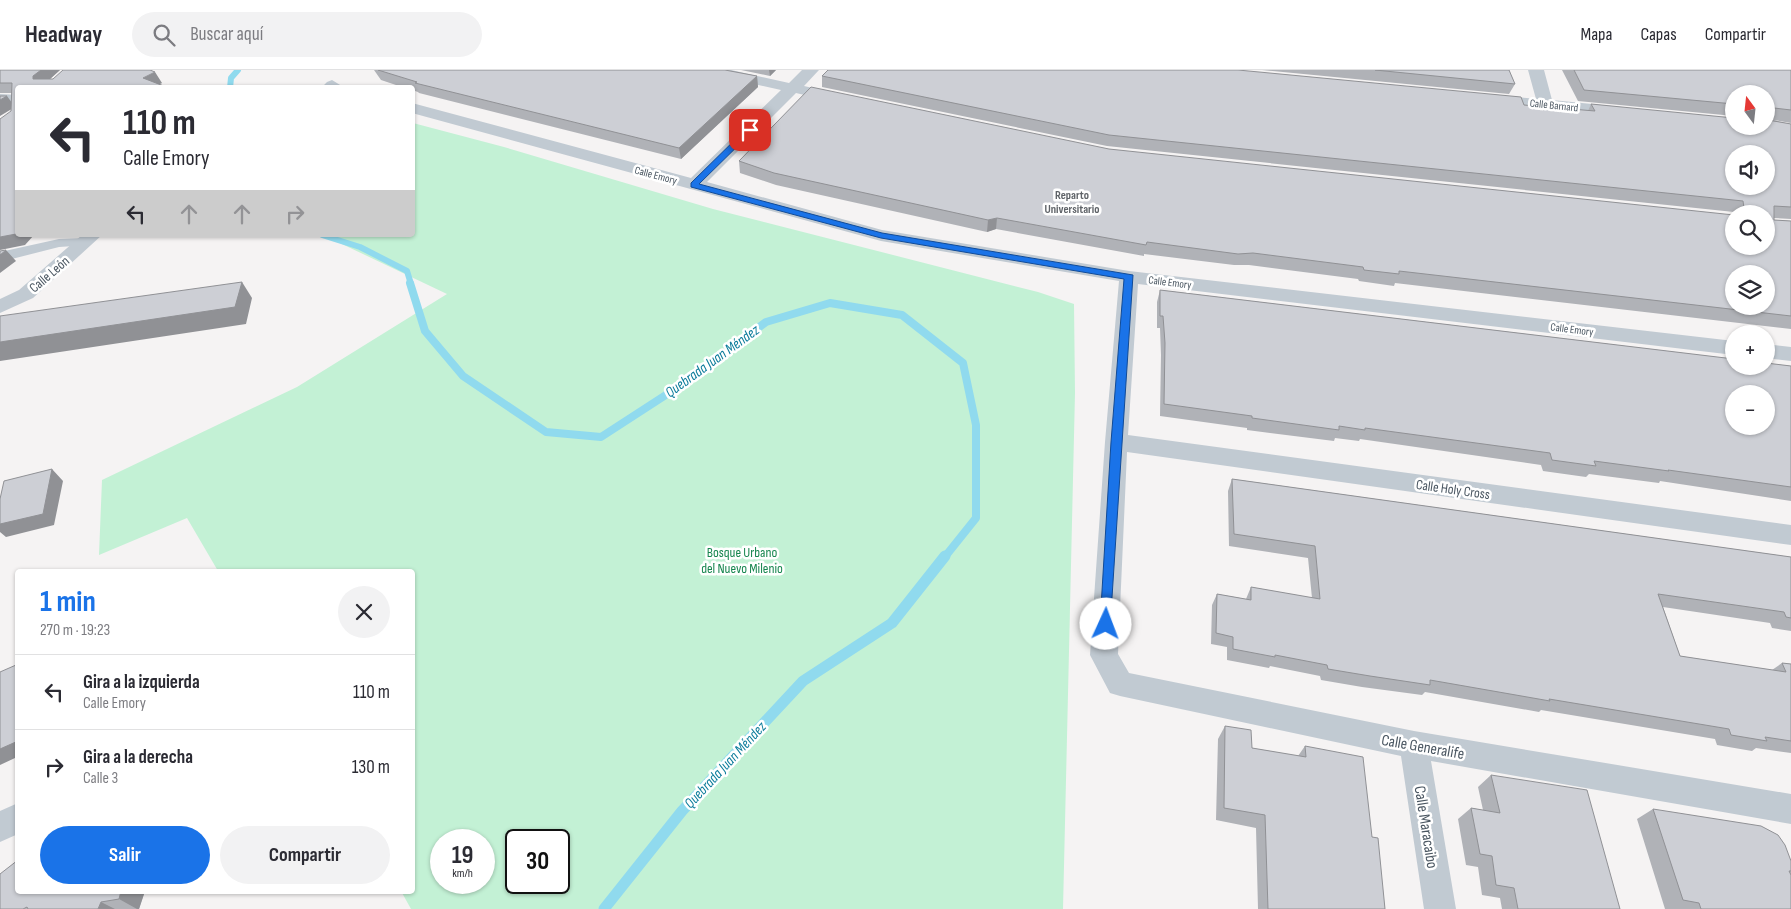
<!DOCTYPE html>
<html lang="es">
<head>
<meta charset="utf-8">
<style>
	body { margin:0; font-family:"Sofia Sans Condensed",sans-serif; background:#f2f2f3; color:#2b2b33; height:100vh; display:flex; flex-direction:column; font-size:19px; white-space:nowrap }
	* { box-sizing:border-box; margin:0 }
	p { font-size:16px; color:#7c7c81 }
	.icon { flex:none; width:28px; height:28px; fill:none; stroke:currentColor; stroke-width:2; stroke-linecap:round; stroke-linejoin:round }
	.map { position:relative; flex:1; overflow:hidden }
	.drawer { position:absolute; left:15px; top:499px; width:400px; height:325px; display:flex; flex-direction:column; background:#fff; border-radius:5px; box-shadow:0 1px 4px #0004 }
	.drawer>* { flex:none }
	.top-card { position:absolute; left:15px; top:15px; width:400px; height:152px; border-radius:5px; box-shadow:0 1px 4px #0004; background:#fff; color:#2b2b33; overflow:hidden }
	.needle { width:32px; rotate:345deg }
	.buttons { position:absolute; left:1725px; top:15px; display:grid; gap:10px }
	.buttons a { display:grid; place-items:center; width:50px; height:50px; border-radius:50%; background:#fff; box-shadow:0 1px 4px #0004; font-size:25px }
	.speed { position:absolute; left:430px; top:759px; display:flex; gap:10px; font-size:25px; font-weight:700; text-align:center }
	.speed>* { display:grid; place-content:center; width:65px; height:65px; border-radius:50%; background:#fff; box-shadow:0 1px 4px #0004; line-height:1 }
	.speed small { font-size:12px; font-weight:400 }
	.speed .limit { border:2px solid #111; border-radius:8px; background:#fff; color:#111 }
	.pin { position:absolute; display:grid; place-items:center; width:42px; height:42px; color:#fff; margin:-21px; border-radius:10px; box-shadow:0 2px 8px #0006 }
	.me { position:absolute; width:55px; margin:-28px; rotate:2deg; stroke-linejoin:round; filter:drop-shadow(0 0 4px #0008) }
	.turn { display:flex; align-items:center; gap:18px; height:105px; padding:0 25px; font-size:22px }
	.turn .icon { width:65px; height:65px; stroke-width:2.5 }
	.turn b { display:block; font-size:35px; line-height:42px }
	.lanes { display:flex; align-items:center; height:48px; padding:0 25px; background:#0003; justify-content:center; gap:25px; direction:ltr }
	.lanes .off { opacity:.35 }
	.round { display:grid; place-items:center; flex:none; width:52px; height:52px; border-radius:26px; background:#f2f2f3 }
	.headline { display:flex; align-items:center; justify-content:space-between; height:85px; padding:0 25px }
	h1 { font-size:30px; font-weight:700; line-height:38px; color:#1a73e8 }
	.primary-button { display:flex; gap:10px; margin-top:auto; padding:10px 25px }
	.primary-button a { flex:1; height:58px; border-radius:30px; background:#1a73e8; color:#fff; font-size:20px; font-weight:700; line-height:58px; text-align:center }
	.primary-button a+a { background:#f2f2f3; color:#2b2b33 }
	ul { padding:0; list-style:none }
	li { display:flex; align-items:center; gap:15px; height:75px; padding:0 25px; border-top:1px solid #e1e1e2 }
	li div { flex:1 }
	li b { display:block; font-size:19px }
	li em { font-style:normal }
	header { display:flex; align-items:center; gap:30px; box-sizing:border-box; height:70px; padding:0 25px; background:#fff; border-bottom:1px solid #e1e1e2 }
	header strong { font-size:24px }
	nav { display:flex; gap:28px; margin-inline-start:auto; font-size:18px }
	.search { width:350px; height:45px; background:#f2f2f3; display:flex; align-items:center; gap:12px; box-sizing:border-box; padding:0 18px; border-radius:28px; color:#7c7c81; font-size:19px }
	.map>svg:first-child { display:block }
	.green { fill:#c3f1d5; fill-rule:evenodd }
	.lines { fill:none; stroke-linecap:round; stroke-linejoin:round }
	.stream-far2 { stroke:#90daee; stroke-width:6 }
	.stream-far1 { stroke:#90daee; stroke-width:8 }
	.stream { stroke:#90daee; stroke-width:11 }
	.pedestrian { fill:#c1cad2; fill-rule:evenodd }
	.minor { fill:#c1cad2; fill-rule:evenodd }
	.wall { fill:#b0b2b7 }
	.shaded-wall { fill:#909195 }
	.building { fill:#cdcfd5; stroke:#909195; fill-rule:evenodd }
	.route { fill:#1a73e8; stroke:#114b97 }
	.labels { text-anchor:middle; stroke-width:5; stroke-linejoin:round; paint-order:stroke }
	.far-street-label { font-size:11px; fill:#4a5661; stroke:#fff }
	.far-neighbourhood-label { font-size:12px; font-weight:bold; fill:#5f6368; stroke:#fff }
	.street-label { font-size:14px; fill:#4a5661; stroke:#fff }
	.park-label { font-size:14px; fill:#17864f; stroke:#fff }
	.water-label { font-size:15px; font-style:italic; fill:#0c7c9b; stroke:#fff }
	.near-street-label { font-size:16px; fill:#4a5661; stroke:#fff }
</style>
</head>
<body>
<header>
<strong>Headway</strong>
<div class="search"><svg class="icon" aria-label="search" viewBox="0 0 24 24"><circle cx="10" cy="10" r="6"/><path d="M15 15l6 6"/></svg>Buscar aquí</div>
<nav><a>Mapa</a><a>Capas</a><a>Compartir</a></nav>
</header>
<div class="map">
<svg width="1791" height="839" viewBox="0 0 1791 839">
	<rect width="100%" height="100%" fill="#f5f3f3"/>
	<path class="green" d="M413,53L504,77L713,139L1038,222L1074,234L1075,323L1063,839H411L401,821H412V501H218L187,448L99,485L102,410L297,317L447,224L323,165H412ZM441,770H484V812H441ZM516,770H559V812H516Z"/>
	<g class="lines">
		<path class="stream-far2" d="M230,18L231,8L238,0
			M322,165L360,177L407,201L411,214"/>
		<path class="stream-far1" d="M410,213L425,261L463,306L546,362L601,367L692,308L766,252L830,233L902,245L963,293L976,355V448L944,488"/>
		<path class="stream" d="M604,839L682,741L803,611L892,553L945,486"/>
		<path class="pedestrian" d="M85,168L92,172L90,175L59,177L0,192V182L59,169Z"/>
		<path class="minor" d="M702,0H731L789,13L802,0H819L804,16L844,25L846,28L838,33L796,23L707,112L882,160L1129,201L1734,271V285L1138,214L1128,365L1791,455V475L1127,382L1118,584L1129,603L1414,661L1791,724V754L1431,691L1456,839H1424L1401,686L1120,626L1110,623L1090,585L1105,372L1119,211L881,171L412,43V33L691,108L781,20L705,3Z
			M1528,0H1544L1552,30L1622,37L1630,42L1622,47L1485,32L1483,29L1491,24L1536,29Z
			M332,10L345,18H326L324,15L327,12Z
			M0,24L18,25V35L0,34Z
			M82,165H102L33,228L0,243V229L19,220Z
			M1766,274L1791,277V291L1766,288Z
			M18,733V764L0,772V741Z"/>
	</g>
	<path class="wall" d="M0,0H60L50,9L162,13L159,14L18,18L25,175L11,41L12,23H0Z
		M374,0H725L757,6L758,17L681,89L419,23L418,22L412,20V18H405L381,10Z
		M741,0H776L770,6Z
		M1262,0H1509L1515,14L1509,24Z
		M1562,0H1791V53L1768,49L1791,54V149L1774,148V150L1791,151V259L1395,213L1394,216L1359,211L1358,209L1249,195H1234L1144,184V186L996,159L987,162L776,115L740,103L739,91L1109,79L1734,176L1766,144H1734V142L1107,76L822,17V6L1524,35L1588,41L1591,34L1766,56L1734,24V46L1578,31Z
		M1160,220L1791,296V431L1660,411L1659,413L1589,404L1586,407L1543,401L1541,395L1360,369L1359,371L1335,368L1334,371L1247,360V358L1160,346L1161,285L1160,258H1157V232Z
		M1232,409L1791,487V561L1772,558L1770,553L1663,537L1680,586L1772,600L1782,593L1791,594V683L1756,678L1752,681L1717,675L1715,669L1541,640L1539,642L1425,622L1422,625L1362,617L1321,610L1320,606L1270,596L1269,598L1227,590V577L1211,574L1212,535L1217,524L1246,529L1251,517L1312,528L1308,488L1229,476L1228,421Z
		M1225,656L1252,678L1298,686L1305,676L1372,767L1385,839H1258L1256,758L1216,750L1218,669Z
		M1491,705L1620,839H1502L1500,828L1482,825L1478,797L1466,795L1458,749L1471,738L1483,740L1478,717Z
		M1653,739L1791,791V839H1665L1637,749Z
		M18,821H145L139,839H0Z"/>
	<path class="shaded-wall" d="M41,0H60L41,17L33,9V6Z
		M769,0H776L770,6Z
		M155,2L162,13L150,18L143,8Z
		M757,6L758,17L681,89L679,78Z
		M7,26L15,37L0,46V30Z
		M1772,43L1766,51V44Z
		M997,148L996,159L987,162L988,150Z
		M18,162V165H34L25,175L0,180V167Z
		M6,180L16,191L0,203V185Z
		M242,212L252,228L246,254L0,291V272Z
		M52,399L63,411L54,455L6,467L0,462V454Z
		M16,595L18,596V615Z
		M18,671V690L15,688L0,695V673Z
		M121,821H145L139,839H137L119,829Z
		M101,832L115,839H98Z"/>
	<path class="building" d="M0,0H41L33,6V9H53L63,0H150L155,2L143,8L169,18H18V162L16,164L0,167V49L11,41L12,13H0Z
		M378,0H725L757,6L679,78L415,13L417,12Z
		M828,0H1238L1521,27L1524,35L1595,41L1591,34L1734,48V56H1766V48L1768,50L1791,54V137L1774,136V150L1791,151V246L1399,201V204L1364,200L1363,197L1253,183L1238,184L1147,172L1146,175L997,148L988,150L774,103L739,91L811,17L1109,79L1734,145V176H1766V144H1745L1743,131L1109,65L822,6ZM1734,84H1766V116H1734ZM1734,204H1766V236H1734Z
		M1375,0H1509L1515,14Z
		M1574,0H1791V40L1774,38L1772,43L1766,44V24H1734V34L1584,20Z
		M0,26H7L0,30Z
		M6,180L0,185V181Z
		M242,212L235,237L0,272V246Z
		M1160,220L1734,289V296H1766V293L1791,296V417L1668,400L1669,401L1594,391L1596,396L1552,390L1550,383L1365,358V360L1339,356V360L1252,348V346L1164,334L1165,273L1163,246H1160ZM1734,324H1766V356H1734Z
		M52,399L43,444L0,454V429L4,411Z
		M1232,409L1791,487V548L1786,547L1784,542L1658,524L1680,586L1786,602L1782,593L1791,594V671L1765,667L1767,671L1731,665L1729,659L1549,629L1550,631L1430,610V615L1370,606L1328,599L1327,595L1275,585V587L1233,579V567L1216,563L1217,524L1251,530V517L1320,529L1315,476L1234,464Z
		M16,595L18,615V671L0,679V602Z
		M1225,656L1251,660L1252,678L1306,687L1305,676L1363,687L1372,767L1378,768L1385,839H1268L1265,745L1224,738Z
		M1491,705L1587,720L1620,839H1518L1514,818L1496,815L1492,786L1480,784L1471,738L1500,743Z
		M1653,739L1761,756L1778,765L1785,775L1791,791V801H1789L1791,805V839H1701L1699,833L1683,830Z
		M18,790V821H121L119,829L101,832L98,839H28L27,837L23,839H0V804Z"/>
	<path class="route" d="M747,58L754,60L699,114L882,163L1133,205L1110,558L1106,560L1100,554L1111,372L1124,209L881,168L691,117V113Z"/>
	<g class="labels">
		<g class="far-street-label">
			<text transform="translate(1554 35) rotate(6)" y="4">Calle Barnard</text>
			<text transform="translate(656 105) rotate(15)" y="4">Calle Emory</text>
			<text transform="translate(1170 212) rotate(7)" y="4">Calle Emory</text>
			<text transform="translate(1572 259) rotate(7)" y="4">Calle Emory</text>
		</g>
		<g class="far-neighbourhood-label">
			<text x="1072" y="129">Reparto<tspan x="1072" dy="14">Universitario</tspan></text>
		</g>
		<g class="street-label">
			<text transform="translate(49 204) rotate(-41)" y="5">Calle León</text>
			<text transform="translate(1453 419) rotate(8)" y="5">Calle Holy Cross</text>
		</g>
		<g class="park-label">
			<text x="742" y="487">Bosque Urbano<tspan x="742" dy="16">del Nuevo Milenio</tspan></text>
		</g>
		<g class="water-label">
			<text transform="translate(712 291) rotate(-36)" y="5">Quebrada Juan Méndez</text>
			<text transform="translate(725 695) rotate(-47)" y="5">Quebrada Juan Méndez</text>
		</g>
		<g class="near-street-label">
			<text transform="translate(1423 676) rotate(10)" y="6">Calle Generalife</text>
			<text transform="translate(1427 757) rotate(81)" y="6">Calle Maracaibo</text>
		</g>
	</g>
</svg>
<div class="buttons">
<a><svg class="needle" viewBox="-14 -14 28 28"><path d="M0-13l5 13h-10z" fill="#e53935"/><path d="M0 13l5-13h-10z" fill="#7c7c81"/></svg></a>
<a><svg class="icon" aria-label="sound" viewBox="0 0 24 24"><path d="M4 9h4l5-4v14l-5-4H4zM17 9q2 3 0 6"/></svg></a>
<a><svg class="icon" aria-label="search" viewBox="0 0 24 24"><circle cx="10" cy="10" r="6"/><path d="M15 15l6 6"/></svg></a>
<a><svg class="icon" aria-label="layers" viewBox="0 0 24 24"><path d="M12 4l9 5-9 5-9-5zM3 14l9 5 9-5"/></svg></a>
<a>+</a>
<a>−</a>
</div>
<div class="speed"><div>19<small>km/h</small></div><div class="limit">30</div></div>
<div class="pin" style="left:750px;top:60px;background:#d93025"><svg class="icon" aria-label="arrive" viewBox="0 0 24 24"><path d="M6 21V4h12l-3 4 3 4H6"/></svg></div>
<svg class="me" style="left:1106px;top:554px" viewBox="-20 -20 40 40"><circle r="19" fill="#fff"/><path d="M0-13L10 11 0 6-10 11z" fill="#1a73e8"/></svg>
<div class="top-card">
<div class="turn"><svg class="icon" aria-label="left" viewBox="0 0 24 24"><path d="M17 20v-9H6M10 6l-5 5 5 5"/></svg><div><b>110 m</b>Calle Emory</div></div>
<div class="lanes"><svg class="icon" aria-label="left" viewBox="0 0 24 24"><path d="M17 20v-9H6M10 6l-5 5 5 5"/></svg><svg class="icon off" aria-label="ahead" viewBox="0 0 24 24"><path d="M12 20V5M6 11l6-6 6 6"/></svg><svg class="icon off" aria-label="ahead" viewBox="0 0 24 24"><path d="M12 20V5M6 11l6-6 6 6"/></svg><svg class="icon off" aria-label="right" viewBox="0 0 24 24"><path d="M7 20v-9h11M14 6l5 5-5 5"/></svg></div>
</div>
<section class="drawer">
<div class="headline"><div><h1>1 min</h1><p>270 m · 19:23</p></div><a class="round"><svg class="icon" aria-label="close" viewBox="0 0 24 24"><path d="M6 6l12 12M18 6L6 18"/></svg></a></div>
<ul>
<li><svg class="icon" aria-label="left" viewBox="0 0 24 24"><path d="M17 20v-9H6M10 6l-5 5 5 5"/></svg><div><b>Gira a la izquierda</b><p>Calle Emory</p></div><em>110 m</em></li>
<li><svg class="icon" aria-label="right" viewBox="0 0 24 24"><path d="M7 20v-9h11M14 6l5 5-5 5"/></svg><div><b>Gira a la derecha</b><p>Calle 3</p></div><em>130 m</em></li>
</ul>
<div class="primary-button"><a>Salir</a><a>Compartir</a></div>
</section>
</div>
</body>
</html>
